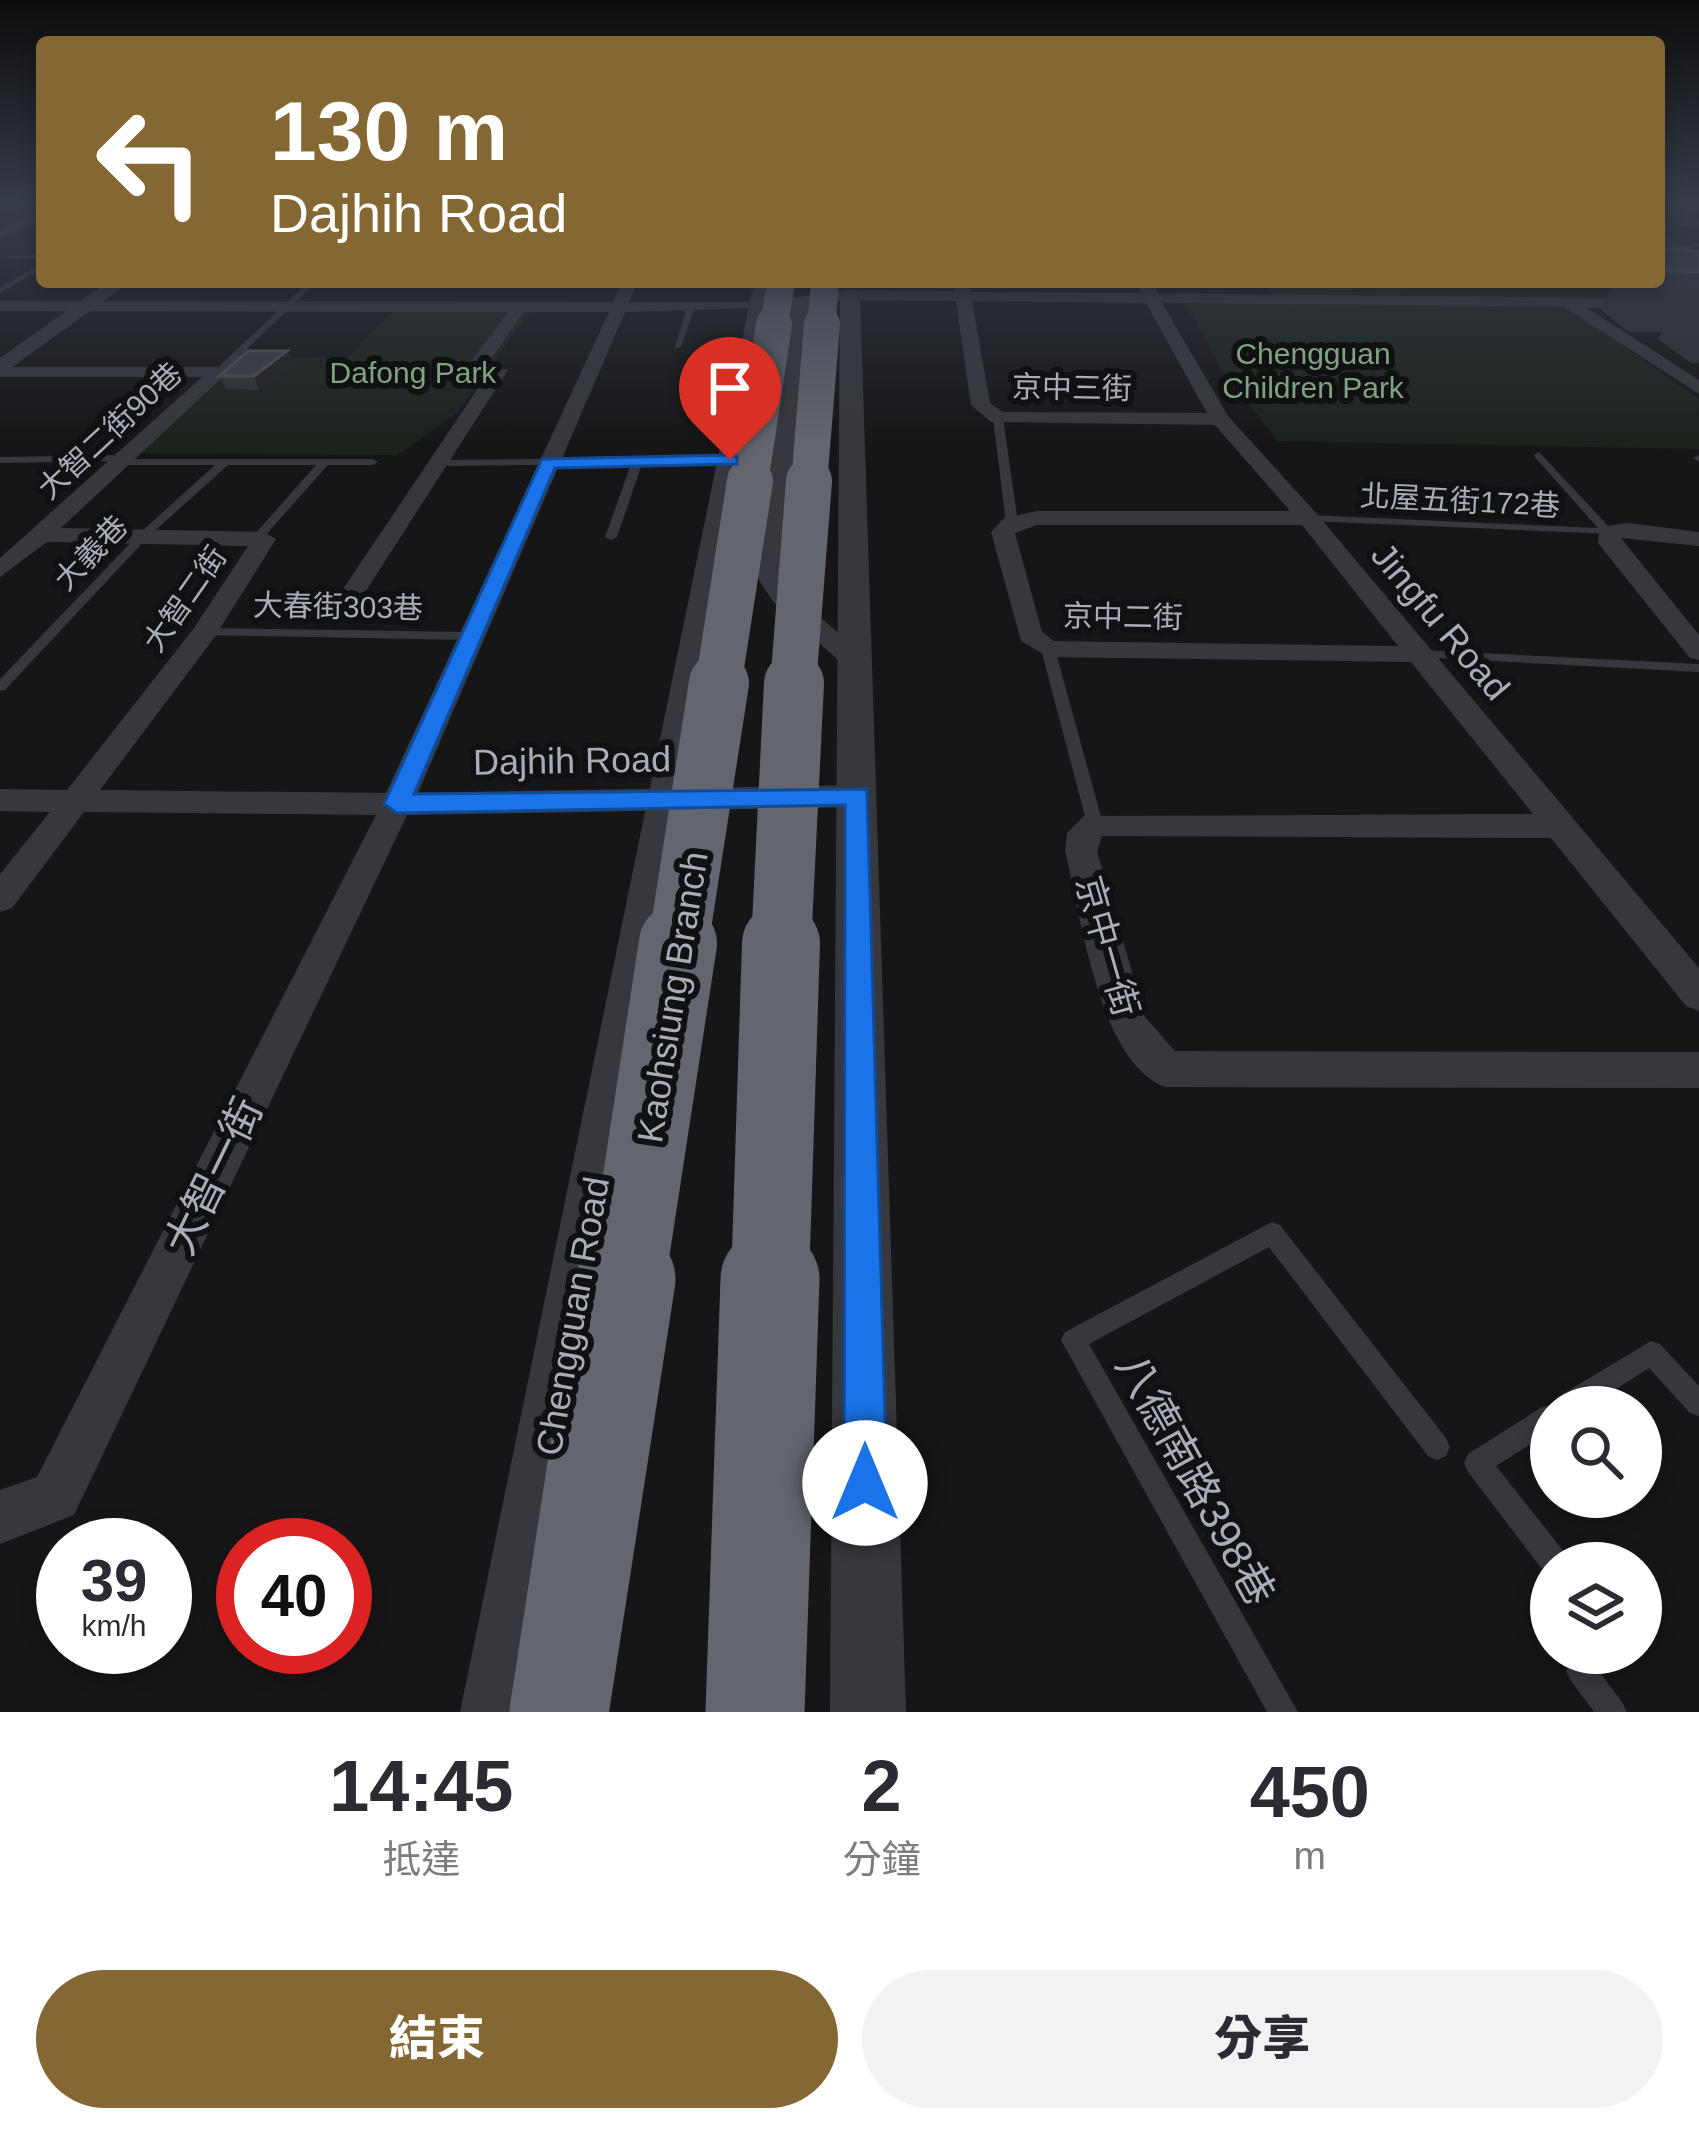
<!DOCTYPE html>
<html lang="zh-TW">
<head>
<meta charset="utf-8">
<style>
	body { margin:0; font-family:Arial,"Noto Sans TC",sans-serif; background:#f2f2f3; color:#2b2b33; height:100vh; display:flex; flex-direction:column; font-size:45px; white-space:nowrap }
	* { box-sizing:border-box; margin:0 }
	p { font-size:39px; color:#7c7c81 }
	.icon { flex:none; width:66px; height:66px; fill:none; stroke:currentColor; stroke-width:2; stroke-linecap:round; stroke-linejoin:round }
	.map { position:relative; height:1712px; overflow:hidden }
	.details { display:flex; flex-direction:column; background:#fff; flex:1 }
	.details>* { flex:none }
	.hud { position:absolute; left:36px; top:36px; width:1629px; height:252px; border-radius:12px; box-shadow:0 6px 18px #0003; background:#856733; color:#fff; overflow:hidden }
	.tools { position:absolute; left:1530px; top:1386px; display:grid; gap:24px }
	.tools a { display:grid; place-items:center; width:132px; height:132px; border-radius:50%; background:#fff; box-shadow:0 6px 18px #0003; font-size:60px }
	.speed { position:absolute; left:36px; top:1518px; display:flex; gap:24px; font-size:60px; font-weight:700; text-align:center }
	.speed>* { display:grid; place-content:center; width:156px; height:156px; border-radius:50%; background:#fff; box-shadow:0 6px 18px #0003; line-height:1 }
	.speed small { font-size:30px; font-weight:400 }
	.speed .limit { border:18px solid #d22; background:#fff; color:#111 }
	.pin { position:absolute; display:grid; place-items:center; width:102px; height:102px; color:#fff; margin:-123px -51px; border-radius:50% 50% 50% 0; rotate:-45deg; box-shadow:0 0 12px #0007 }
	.pin .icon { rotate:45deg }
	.me { position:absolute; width:132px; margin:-66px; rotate:0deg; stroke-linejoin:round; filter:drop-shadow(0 0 9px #0008) }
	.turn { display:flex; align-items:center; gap:42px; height:252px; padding:0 36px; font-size:54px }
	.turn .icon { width:156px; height:156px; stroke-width:2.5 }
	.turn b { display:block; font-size:84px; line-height:102px }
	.eta { display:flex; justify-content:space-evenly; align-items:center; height:204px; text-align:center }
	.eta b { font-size:72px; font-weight:800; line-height:84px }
	.cta { display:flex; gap:24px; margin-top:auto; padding:24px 36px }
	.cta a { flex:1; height:138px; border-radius:72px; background:#856733; color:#fff; font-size:48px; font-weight:800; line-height:138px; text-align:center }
	.cta a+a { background:#f2f2f3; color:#2b2b33 }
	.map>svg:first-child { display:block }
	.green { fill:#1c231d }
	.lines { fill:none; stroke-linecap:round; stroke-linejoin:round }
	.service { fill:#37383d; fill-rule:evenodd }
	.minor { fill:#37383d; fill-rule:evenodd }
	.tertiary { fill:#37383d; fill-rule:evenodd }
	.motorway-bridge-far5 { stroke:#63666e; stroke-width:28 }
	.motorway-bridge-far4 { stroke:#63666e; stroke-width:36 }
	.motorway-bridge-far3 { stroke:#63666e; stroke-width:46 }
	.motorway-bridge-far2 { stroke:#63666e; stroke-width:60 }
	.motorway-bridge-far1 { stroke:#63666e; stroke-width:78 }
	.motorway-bridge { stroke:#63666e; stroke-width:99 }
	.wall { fill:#323236 }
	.shaded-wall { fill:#212124 }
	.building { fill:#3f3f44; stroke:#4f5156; stroke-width:3 }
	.route { fill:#1a73e8; stroke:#114b97; stroke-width:3 }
	.labels { text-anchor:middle; stroke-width:12; stroke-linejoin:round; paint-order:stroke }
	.far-park-label { font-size:30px; fill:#7fa381; stroke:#111113 }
	.far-street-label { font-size:30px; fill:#a8adb8; stroke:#111113 }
	.street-label { font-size:36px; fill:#a8adb8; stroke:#111113 }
	.near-street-label { font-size:42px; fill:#a8adb8; stroke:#111113 }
</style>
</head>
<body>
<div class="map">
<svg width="1699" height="1712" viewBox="0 0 1699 1712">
	<rect width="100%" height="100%" fill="#161618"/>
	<path class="green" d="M1263,282H1659L1699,300L1271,296Z
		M1182,298L1567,307L1699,399V449L1278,441L1226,376Z
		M392,312H530L455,415L397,455L141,453L244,356L347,358Z"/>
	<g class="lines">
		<path class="service" d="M1699,220V224L1680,227L1677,225Z
			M1659,225L1670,226L1659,229Z
			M1699,243V247L1678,249L1674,247Z
			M42,254V258L7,259L3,257Z
			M42,263V268L0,293V288Z
			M309,282H317L222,373H216V369Z
			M688,305L695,307L681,347L674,349Z
			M998,415L1003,418L1018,523L1012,526L1006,523L993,418Z
			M1539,452L1612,530V534L1308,521L1302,518L1308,515L1598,528L1535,457L1534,455Z
			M127,455L132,459H373L378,462L373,465H328L263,538H255V534L316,465H228L149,536L5,690L0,691V679L141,532L215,465H123L118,461L0,463V457Z
			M1699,455V462L1693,458Z
			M730,457L735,460L734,462L642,464L617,537L611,540L605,537L631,464L439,466L434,463L439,460Z
			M205,628L470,632L477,636L470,640L200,635L198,632Z
			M1048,645L1055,649L1103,824L1095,830L1087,824L1041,649Z
			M1421,650L1699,664V672L1416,657L1414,654Z
			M1272,1222L1280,1225L1446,1438L1450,1447L1446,1456L1437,1460L1428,1456L1269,1247L1089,1344L1298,1712H1267L1061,1340L1065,1332Z
			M1651,1341L1660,1344L1699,1386V1416L1690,1413L1649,1368L1588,1407H1551V1431L1496,1466L1565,1553L1569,1563H1551V1575L1545,1573L1468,1472L1464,1463L1468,1454L1542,1407L1554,1405L1556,1398Z
			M1581,1653H1618L1614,1663L1601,1674L1622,1702L1627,1712H1594L1571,1681L1566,1671L1571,1661Z"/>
		<path class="minor" d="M42,211V220L0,238V229Z
			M1659,234L1699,253V263L1659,244Z
			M622,282H638L629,302H759L850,290L955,291L953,282H969L970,292L1141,293L1138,282H1154L1157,293L1699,299V309L1587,308L1699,380V394L1564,307L1162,303L1228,416L1316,513L1699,968V1011L1686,1006L1551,838L1102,836L1097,851L1145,1017L1175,1051L1699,1052V1088L1165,1087C1098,1062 1081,914 1065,851L1067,833L1084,816L1533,814L1411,662L1048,657L1021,641L991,532L1004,518L1037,511H1290L1215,425L991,422L971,405L956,301L850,300L809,305L781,577L792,592L870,661L856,669L846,667L774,603L757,577L792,307L625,312L418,793L858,785L869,788L874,796L869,804L858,807L407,815L74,1515L0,1544V1490L37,1477L376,815L84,812L12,908L0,912V874L50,812L0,811V789L67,790L194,628L248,546L47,542L0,577V558L202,377H0V367H225V375L61,528L264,532L276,539L214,638L100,790L386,793L609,312H524L486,366L480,367L471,362L508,312L0,311V301L613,302ZM972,301L1146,303L1207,413L1003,412L990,403ZM1037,525H1302L1398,646L1054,641L1042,632L1015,533Z
			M493,366L508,370L360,600H342L339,595Z
			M1628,523L1699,532V546L1621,538L1699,635V660L1690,658L1598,543L1600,527Z"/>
		<path class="tertiary" d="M107,282H130L0,376V358Z
			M754,282H774L536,1712H460Z
			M850,289L860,295L906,1712H830L840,295Z"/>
		<path class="motorway-bridge-far5" d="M774,327L781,282
			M821,327L825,282"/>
		<path class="motorway-bridge-far4" d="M750,484L774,324
			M809,484L822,324"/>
		<path class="motorway-bridge-far3" d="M718,686L750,481
			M793,686L809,481"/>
		<path class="motorway-bridge-far2" d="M678,946L719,683
			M781,946L794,683"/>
		<path class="motorway-bridge-far1" d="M626,1282L678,943
			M770,1282L781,943"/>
		<path class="motorway-bridge" d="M559,1712L626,1279
			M755,1712L770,1279"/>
	</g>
	<path class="wall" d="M1664,204H1697L1693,212L1668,210Z
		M1659,250L1699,251V363H1691L1658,339L1662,332H1629L1600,309L1615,282H1659Z
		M287,351L293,364L259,390L226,389L219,376Z"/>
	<path class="shaded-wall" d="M287,351L293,364L259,390L254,376Z"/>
	<path class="building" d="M1659,250L1699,251V272L1663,271L1659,268Z
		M248,351H287L254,376H219Z"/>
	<linearGradient id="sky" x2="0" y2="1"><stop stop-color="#0c0c0d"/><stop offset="0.46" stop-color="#363c48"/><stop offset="1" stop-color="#363c48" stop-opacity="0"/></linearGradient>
	<rect width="1699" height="443" fill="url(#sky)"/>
	<path class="route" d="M730,455L737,457V464L555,468L414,794L867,789L887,1483L880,1498L865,1505L850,1498L844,1483L845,805L397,813L384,804L542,459Z"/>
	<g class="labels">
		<g class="far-park-label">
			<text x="1313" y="364">Chengguan<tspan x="1313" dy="34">Children Park</tspan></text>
			<text x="413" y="383">Dafong Park</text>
		</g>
		<g class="far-street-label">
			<text transform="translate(1072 388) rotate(1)" y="10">京中三街</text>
			<text transform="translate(110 431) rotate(-43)" y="10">大智二街90巷</text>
			<text transform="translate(1460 501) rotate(3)" y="10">北屋五街172巷</text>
			<text transform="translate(91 553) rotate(-46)" y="10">大義巷</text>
			<text transform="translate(185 599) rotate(-55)" y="10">大智二街</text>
			<text transform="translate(338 607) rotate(1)" y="10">大春街303巷</text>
			<text transform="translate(1123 617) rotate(1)" y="10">京中二街</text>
		</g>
		<g class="street-label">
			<text transform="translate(1441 621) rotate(50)" y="13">Jingfu Road</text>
			<text transform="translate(572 760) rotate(-1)" y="13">Dajhih Road</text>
			<text transform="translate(1108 946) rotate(74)" y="13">京中一街</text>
			<text transform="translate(672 997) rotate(-81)" y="13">Kaohsiung Branch</text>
			<text transform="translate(572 1316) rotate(-80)" y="13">Chengguan Road</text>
		</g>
		<g class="near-street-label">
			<text transform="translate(213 1176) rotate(-64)" y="15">大智一街</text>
			<text transform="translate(1196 1479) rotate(61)" y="15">八德南路398巷</text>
		</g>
	</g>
</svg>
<div class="tools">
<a><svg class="icon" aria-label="search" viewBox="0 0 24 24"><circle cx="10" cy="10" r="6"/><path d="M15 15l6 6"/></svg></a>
<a><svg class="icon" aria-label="layers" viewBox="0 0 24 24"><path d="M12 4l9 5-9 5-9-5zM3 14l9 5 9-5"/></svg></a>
</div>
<div class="speed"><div>39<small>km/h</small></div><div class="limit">40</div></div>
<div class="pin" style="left:730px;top:460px;background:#d93025"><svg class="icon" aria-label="arrive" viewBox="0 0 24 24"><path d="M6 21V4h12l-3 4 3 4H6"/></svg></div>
<svg class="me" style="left:865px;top:1483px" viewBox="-20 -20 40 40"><circle r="19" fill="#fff"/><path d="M0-13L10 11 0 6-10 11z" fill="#1a73e8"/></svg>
<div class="hud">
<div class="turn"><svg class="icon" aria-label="left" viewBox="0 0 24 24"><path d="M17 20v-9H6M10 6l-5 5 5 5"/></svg><div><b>130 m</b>Dajhih Road</div></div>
</div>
</div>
<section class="details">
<div class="eta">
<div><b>14:45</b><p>抵達</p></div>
<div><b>2</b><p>分鐘</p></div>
<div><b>450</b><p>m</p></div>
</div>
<div class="cta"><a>結束</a><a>分享</a></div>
</section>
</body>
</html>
